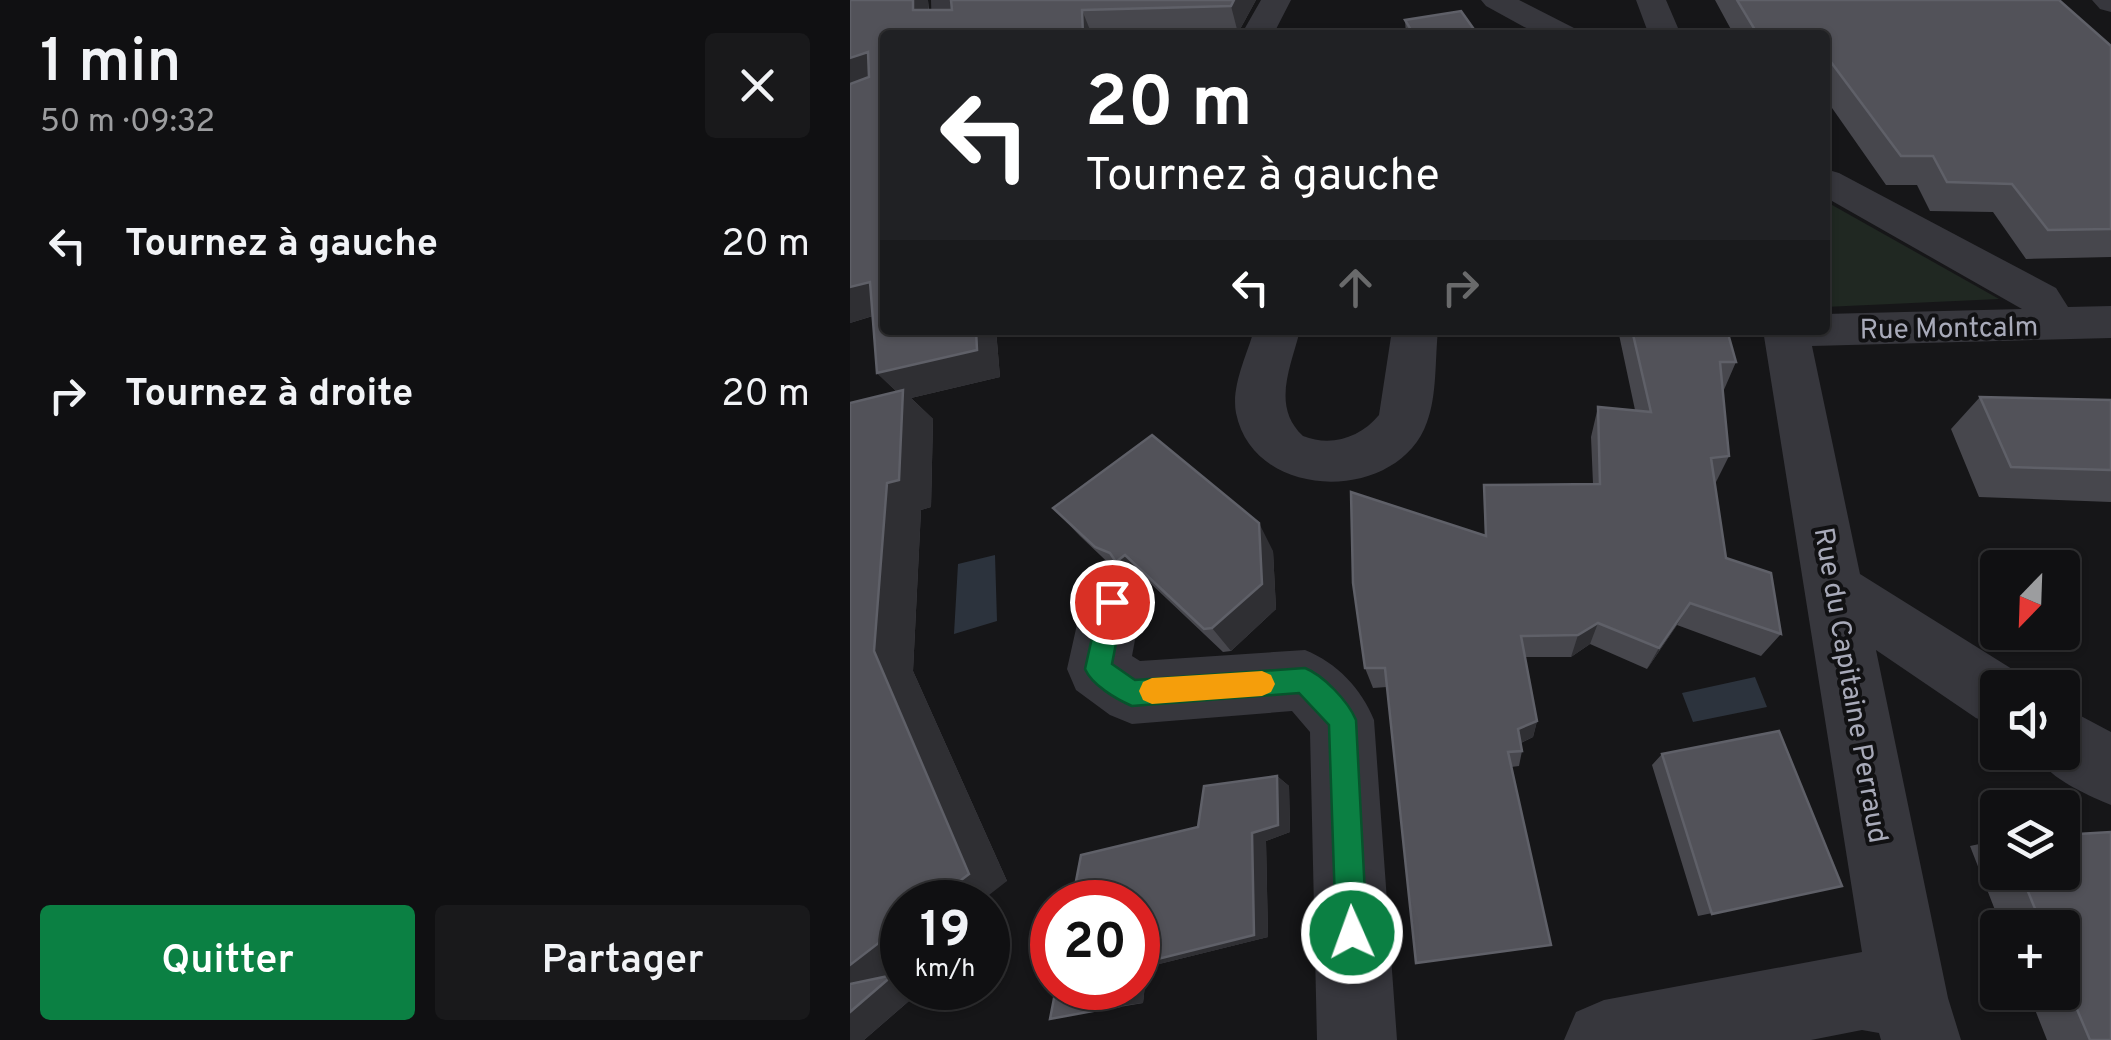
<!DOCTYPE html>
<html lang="fr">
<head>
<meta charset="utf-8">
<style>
	body { margin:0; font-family:Overpass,sans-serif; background:#19191b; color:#f1f3f6; height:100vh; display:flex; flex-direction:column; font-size:38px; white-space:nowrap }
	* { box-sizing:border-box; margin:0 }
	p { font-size:32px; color:#9c9d9f }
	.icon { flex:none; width:55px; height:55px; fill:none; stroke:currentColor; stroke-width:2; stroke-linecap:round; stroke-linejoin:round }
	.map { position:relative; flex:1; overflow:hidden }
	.sheet { display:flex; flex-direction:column; background:#101012; width:850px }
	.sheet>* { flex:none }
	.guide { position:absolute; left:30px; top:30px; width:950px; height:305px; border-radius:10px; box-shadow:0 2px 8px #0004,0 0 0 2px #303032; background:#202124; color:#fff; overflow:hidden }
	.needle { width:65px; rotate:203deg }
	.buttons { position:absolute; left:1130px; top:550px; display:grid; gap:20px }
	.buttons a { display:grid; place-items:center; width:100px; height:100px; border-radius:10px; background:#101012; box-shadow:0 2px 8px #0004,0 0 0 2px #303032; font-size:50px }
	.speed { position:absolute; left:30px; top:880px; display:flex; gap:20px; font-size:50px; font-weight:700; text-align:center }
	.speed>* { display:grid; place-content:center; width:130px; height:130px; border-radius:50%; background:#101012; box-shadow:0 2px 8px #0004,0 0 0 2px #303032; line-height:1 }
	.speed small { font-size:25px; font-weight:400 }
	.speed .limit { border:15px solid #d22; background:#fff; color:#111 }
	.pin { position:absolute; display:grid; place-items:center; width:85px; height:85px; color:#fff; margin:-42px; border:5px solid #fff; border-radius:50%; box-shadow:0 2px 10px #0007 }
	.me { position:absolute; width:110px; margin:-55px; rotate:358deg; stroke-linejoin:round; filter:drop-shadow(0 0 8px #0008) }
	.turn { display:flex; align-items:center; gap:35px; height:210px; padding:0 40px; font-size:45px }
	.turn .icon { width:130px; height:130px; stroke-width:2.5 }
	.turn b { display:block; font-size:70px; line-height:85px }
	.lanes { display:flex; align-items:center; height:95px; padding:0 40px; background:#0003; justify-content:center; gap:50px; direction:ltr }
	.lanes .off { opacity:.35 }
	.round { display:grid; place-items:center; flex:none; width:105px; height:105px; border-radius:10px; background:#19191b }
	.overview { display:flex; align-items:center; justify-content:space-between; height:170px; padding:0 40px }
	h1 { font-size:60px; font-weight:600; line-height:75px }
	.action { display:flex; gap:20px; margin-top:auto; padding:20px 40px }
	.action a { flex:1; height:115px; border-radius:10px; background:#0b8043; color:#fff; font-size:40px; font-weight:600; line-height:115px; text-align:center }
	.action a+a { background:#19191b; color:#f1f3f6 }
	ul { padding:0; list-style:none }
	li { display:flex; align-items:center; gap:30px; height:150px; padding:0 40px }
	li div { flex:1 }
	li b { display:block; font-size:38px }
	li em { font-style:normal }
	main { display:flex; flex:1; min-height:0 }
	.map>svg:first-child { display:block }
	.green { fill:#202822 }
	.water { fill:#2c333d }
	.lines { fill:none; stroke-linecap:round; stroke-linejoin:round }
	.minor { fill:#37373d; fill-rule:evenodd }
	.wall { fill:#47474d }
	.shaded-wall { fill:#2f2f33 }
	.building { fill:#525259; stroke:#5f6068; stroke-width:2.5 }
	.route { fill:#0b8043; stroke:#07532c; stroke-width:2.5 }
	.slow { fill:#f59e0b }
	.labels { text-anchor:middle; stroke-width:8; stroke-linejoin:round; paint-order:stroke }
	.street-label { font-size:28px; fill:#a8aab9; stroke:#111113 }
</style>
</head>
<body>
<main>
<section class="sheet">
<div class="overview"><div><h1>1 min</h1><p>50 m · 09:32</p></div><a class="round"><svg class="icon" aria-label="close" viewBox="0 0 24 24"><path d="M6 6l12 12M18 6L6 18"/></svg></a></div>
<ul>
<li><svg class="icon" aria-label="left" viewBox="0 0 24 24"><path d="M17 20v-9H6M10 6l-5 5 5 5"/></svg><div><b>Tournez à gauche</b></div><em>20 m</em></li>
<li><svg class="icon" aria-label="right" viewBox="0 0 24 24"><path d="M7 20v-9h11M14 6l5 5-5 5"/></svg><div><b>Tournez à droite</b></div><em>20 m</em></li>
</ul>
<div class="action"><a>Quitter</a><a>Partager</a></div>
</section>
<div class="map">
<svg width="1261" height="1040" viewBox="0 0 1261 1040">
	<rect width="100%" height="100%" fill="#161618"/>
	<path class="green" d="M975,201L1149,299L975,307Z"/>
	<path class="water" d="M145,555L147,621L104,634L108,564Z
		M905,677L917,707L843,722L832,693Z"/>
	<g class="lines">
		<path class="minor" d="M81,0H111L114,35H82Z
			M411,0H441L423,35H391Z
			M631,0H669L724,28L729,35H689L636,6Z
			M786,0H816L831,35H799Z
			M1242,0H1261V12L1250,9Z
			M975,169L989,173L1206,288L1218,307L1261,306V338L962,346L1010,574L1170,674L1176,688H1148V727L1126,718L1026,650L1098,998L1111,1040H1031L1029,1033L1012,1030L961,1040H714L726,1012L754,1000L1012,952L913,330H975V314L1172,309L975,197Z
			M404,330H450C441,367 421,406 453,436C481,447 510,438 529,415L542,330H588C585,359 587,396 577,422C549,503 404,503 386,413C381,386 397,355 404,330Z
			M262,575L283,583L292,602L282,656L290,661L455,650C487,663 511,688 524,720L547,1040H467L460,732L442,711L282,724L260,715L226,690L217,669L232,602L241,583Z
			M1212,706L1261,732V805C1237,795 1195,777 1185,752H1212Z"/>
	</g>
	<path class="wall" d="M0,0H78L79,10L406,0L388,33L329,35H35V330H146L150,377L61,398L83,419L81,507L71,510L63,671L157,881L52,902V963L36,976L52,988H74L14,1040H0L46,391L27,373L23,316L0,323Z
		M865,0H1209L1261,46V257L1176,259L1143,212L1080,211L1067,185H1036L975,98V35H884Z
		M555,20L628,35H556Z
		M768,330H877L886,362L873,392L879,456L865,484L876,558L931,634L911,656L827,625L797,669L740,644L721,657H675L687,721L683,737L671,743L672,751L669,766L661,767L537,687L523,688L515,668L635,535L634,485L743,484L741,437L748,407L785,410Z
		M1130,397L1261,400V502L1129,497L1101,429Z
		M203,508L423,551L426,609L381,651L373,652L298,581L290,588L280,578L270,574L230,536Z
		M812,754L992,886L848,916L802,765Z
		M427,776L439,786L440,832L416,841L418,937L297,967L293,1003L200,1019L348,827Z
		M1148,840V872H1212L1261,1040H1197L1178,992H1212V928H1152L1120,846Z"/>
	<path class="shaded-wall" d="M63,0H78L79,35L63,10Z
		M384,0H406L388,33L381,6Z
		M232,10L242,35H233Z
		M18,52L35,77L0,92V58Z
		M20,282L35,312L0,323V287Z
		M126,330H146L150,377L61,398L83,419L81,507L71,510L63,671L157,881L130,902H82L24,651L37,483L52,397L27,373Z
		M409,523L423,551L426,609L381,651L362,628Z
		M275,555L298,581L290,588L266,562Z
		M840,603L827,625L797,669L809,648Z
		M748,623L740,644L721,657L728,635Z
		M687,721L683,737L666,745L668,729Z
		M427,776L439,786L440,832L416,841L418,937L297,967L293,1003L270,1006L272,988H288V964L402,833Z
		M52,925V963L20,988L0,989V965Z
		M52,974V988H74L14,1040H0V1012L43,975Z"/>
	<path class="building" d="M0,0H63V10H102L101,0H384L381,6L232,10L233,35H35V330H126L127,350L27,373L20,282L0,287V84L19,77L18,52L0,58Z
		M887,0H1209L1261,46V229L1198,230L1162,184L1097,182L1083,156H1051L975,54V35H908Z
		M611,11L628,35H564L555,20Z
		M782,330H877L886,362H870L879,456L861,458L876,558L921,573L931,634L840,603L809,648L748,623L728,635L671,636L687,721L668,729L672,751L658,752L701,945L566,963L535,668H515L503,583L501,492L636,536L634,485L750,484L748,407L801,412Z
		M53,390L49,480L37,483L24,651L119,874L82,902H52V925L0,965V403Z
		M1130,397L1261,400V470L1161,467Z
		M302,435L409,523L412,584L362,628L354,629L275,555L266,562L260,553L245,547L203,508Z
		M929,731L992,886L862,914L812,754Z
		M427,776L428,825L402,833L404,935L288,964V902H222L231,855L348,827L354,786Z
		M1261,832V1040H1240L1212,974V928H1193L1170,872H1212V835Z
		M43,975L0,1012V984Z
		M206,988H272L270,1006L200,1019Z"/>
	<path class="route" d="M262,591L271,594L274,602L262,664L285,680L455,668C473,675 498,701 506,720L517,933L513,944L502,949L491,944L486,933L479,725L449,693L282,706C266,699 242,685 235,669L250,602L253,594Z"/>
	<path class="slow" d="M412,671L421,675L425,684L421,692L412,696L302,704L293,700L289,691L293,682L302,678Z"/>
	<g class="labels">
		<g class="street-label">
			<text transform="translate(1099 327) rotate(-1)" y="10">Rue Montcalm</text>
			<text transform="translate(1002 685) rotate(80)" y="10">Rue du Capitaine Perraud</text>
		</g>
	</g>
</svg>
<div class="buttons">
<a><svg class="needle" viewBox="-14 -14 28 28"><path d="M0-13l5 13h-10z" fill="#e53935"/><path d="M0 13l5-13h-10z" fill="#9c9d9f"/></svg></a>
<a><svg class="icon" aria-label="sound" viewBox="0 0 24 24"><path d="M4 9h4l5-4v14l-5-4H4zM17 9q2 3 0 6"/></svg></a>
<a><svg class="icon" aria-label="layers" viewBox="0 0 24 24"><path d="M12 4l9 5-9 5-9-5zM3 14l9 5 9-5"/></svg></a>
<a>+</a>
</div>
<div class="speed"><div>19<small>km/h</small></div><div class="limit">20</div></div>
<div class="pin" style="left:262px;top:602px;background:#d93025"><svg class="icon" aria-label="arrive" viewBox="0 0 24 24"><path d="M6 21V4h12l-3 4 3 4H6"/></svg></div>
<svg class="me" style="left:502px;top:933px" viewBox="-20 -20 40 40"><circle r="17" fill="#0b8043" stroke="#fff" stroke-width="3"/><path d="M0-11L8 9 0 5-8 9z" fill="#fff"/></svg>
<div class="guide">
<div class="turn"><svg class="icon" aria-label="left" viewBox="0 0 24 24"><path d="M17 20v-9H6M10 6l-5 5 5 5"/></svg><div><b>20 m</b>Tournez à gauche</div></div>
<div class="lanes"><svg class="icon" aria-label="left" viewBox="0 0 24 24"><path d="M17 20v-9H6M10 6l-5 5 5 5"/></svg><svg class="icon off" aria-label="ahead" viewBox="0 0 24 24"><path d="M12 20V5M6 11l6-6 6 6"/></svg><svg class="icon off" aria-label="right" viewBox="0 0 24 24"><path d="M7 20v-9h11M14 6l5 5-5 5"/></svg></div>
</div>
</div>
</main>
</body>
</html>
